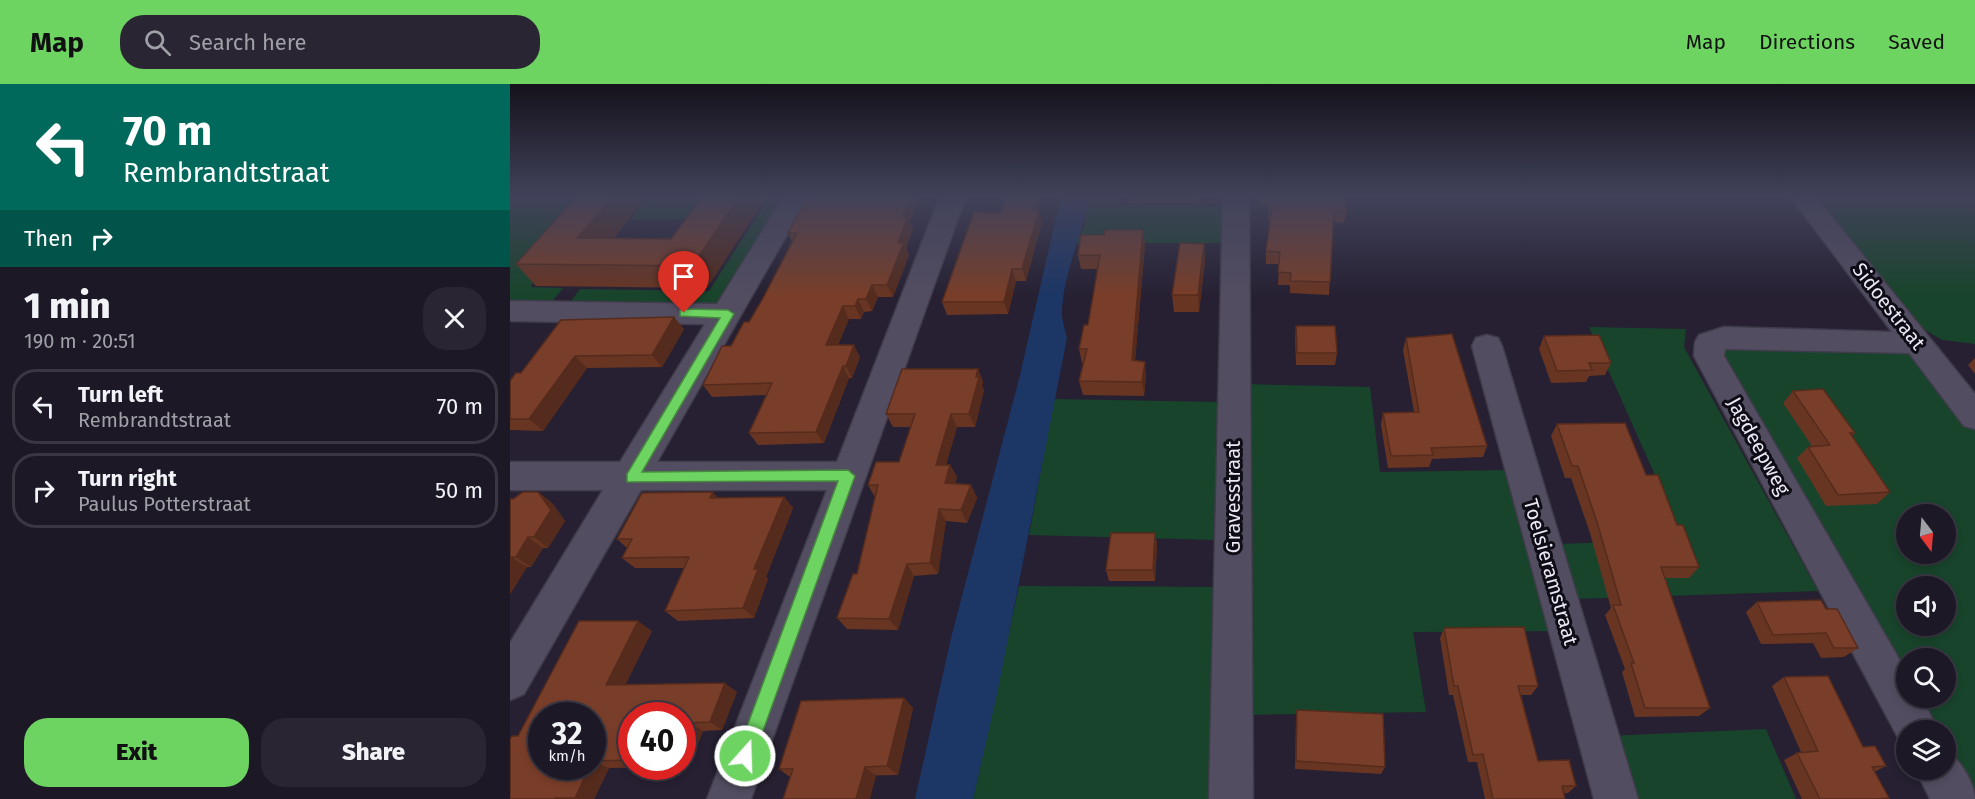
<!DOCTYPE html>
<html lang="en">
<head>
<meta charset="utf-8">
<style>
	body { margin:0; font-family:"Fira Sans",sans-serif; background:#292532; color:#f1f3f6; height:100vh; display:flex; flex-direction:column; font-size:22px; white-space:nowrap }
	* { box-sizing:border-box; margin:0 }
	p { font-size:20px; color:#a0a0a7 }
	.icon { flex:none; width:33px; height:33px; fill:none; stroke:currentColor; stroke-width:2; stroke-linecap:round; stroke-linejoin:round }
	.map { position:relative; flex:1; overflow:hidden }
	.details { display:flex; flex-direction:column; background:#1c1826; width:510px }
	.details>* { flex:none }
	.guide { background:#00695c; color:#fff; overflow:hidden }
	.needle { width:39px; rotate:164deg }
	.controls { position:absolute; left:1386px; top:420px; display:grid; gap:12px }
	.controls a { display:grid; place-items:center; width:60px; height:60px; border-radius:50%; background:#1c1826; box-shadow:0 3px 9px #0003,0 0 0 2px #3a3743; font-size:30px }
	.speed { position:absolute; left:18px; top:618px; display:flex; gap:12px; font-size:30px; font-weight:700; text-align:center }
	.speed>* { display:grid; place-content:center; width:78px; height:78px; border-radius:50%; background:#1c1826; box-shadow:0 3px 9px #0003,0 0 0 2px #3a3743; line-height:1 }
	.speed small { font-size:15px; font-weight:400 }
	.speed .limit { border:9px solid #d22; background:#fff; color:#111 }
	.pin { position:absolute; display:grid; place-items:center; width:51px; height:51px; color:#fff; margin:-62px -26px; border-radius:50% 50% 50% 0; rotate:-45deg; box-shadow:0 0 6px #0007 }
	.pin .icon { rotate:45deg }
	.me { position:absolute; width:66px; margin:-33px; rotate:20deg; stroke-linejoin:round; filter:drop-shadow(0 0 4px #0008) }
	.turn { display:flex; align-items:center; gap:21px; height:126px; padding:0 24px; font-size:27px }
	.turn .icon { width:78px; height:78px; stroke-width:2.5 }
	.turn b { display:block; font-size:42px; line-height:51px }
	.then { display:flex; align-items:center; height:57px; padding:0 24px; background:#0003; gap:12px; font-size:22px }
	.round { display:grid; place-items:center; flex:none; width:63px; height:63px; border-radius:24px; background:#292532 }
	.summary { display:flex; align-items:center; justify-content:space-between; height:102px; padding:0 24px }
	h1 { font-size:36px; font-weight:800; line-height:45px }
	.action { display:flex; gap:12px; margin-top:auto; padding:12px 24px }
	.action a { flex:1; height:69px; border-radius:24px; background:#6dd361; color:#111; font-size:24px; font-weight:800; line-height:69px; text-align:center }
	.action a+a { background:#292532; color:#f1f3f6 }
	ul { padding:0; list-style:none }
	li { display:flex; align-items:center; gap:18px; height:75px; margin:0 12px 9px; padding:0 12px; border:3px solid #3a3743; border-radius:24px }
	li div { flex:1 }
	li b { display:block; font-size:22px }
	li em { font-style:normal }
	header { display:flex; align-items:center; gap:36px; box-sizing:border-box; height:84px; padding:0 30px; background:#6dd361; color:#111 }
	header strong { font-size:28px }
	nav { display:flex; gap:33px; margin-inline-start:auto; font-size:21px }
	.search { width:420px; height:54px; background:#292532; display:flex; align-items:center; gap:15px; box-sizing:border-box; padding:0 21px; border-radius:24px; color:#a0a0a7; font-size:22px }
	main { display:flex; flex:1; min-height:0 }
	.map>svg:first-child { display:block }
	.green { fill:#18442b; fill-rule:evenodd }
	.water { fill:#1c3665 }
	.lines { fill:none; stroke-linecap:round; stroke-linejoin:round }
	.minor-casing { stroke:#3f3b4a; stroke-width:3 }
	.minor { fill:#534d61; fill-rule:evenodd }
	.wall { fill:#683523 }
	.shaded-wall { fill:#552b1d }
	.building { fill:#793e29; stroke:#552b1d; stroke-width:1.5 }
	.route { fill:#6dd361; stroke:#47893f; stroke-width:1.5 }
	.labels { text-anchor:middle; stroke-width:6; stroke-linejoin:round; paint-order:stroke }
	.street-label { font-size:20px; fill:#ebe7f4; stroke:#0e0c14 }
</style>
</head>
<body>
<header>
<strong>Map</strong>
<div class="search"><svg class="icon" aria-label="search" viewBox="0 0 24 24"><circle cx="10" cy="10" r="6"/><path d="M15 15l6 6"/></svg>Search here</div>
<nav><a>Map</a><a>Directions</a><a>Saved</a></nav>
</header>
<main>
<section class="details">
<div class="guide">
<div class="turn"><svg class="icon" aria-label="left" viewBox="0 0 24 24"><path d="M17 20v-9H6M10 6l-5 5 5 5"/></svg><div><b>70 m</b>Rembrandtstraat</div></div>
<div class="then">Then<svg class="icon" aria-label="right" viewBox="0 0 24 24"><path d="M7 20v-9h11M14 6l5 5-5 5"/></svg></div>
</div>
<div class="summary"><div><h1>1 min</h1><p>190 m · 20:51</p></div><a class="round"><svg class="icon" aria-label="close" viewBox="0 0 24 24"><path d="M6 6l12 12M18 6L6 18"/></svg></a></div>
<ul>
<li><svg class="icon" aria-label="left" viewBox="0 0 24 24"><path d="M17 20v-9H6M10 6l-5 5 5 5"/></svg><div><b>Turn left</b><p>Rembrandtstraat</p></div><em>70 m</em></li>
<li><svg class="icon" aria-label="right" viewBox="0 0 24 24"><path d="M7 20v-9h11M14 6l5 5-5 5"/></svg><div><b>Turn right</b><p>Paulus Potterstraat</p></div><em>50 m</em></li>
</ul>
<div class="action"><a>Exit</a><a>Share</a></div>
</section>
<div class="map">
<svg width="1465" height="715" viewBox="0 0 1465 715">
	<rect width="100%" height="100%" fill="#262032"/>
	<path class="green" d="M0,112H99L22,200L21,203L53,204L41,219H0Z
		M137,112H211L180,135L121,136Z
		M260,112H276L221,206L209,218L198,221H58L70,205L199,207Z
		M580,112H610L609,121L719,122L718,159H566L574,143Z
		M1301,112H1465V260L1432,256L1398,236Z
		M1079,243L1176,245L1174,263L1308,507L1063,515L1046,460L1174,456Z
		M1200,262L1404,266L1465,343V715H1438L1422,686H1436V646H1400L1198,279ZM1396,430H1436V470H1396ZM1396,502H1436V542H1396ZM1396,574H1436V614H1396Z
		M731,300L860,303L870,388L1002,386L1045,547L903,548L916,628L730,631Z
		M544,315L711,318L709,456L519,451Z
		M509,502L709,503L708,715H463Z
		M1256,645L1286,715H1116L1097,652Z"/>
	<path class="water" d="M551,112H580C573,150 554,186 552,226C551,234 555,245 557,254L486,615L463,715H405L441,554L509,295Z"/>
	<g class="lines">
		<g class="minor-casing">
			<path id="minor" d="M274,112H299L147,378H327L430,112H456L241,715H197L317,406H131L14,610L0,616V559L93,406H0V378H110L195,240L0,237V217L207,220Z
				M713,112H739L743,715H699Z
				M1280,112H1305L1465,310V345L1454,342L1399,269L1215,265L1214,272L1396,587V614H1412L1428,646H1396V663L1392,661L1184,272L1185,258L1189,251L1214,243L1382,248Z
				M977,251L988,254L992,262L1128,715H1084L962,262L966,254Z
				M1436,667C1449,673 1465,700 1465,715H1420L1406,686H1436Z"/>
		</g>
		<use href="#minor" class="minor"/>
	</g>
	<path class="wall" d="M67,112H134L126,126L103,155H161L193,112L197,204L26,202L6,180Z
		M617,112H689L688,119H618Z
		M750,112H834L836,127L834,139L823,138L819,211L780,209V201H768L769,180H756V167L760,136H758L759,121L750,120Z
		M532,117L529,127L532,138L516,197H506L498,230L437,231L432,218L491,129Z
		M400,138L403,145L396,164L399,171L383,213H368L362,227L354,228L351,235H339L328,261L350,273L342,294H339L314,359L248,361L239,349L256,311L202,313L193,301L239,238L252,216L282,157L278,149Z
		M633,146L635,160L625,277L636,292L634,312L573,311L569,297L574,279H572L569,265L578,241L588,185H571L568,171L594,151Z
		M694,160L695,177L689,228H664L662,211Z
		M51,236L174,245L152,283L77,284L33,347L0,346V297L11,289Z
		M786,242L827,269L825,281H786L785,254Z
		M1034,252L1101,279L1095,291L1079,292L1076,298L1041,299L1029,265Z
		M896,254L977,362L973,373L922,375L919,383L878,384L871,341L873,329L904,328L893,266Z
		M1465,274V290L1458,281Z
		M468,285L473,298L472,302L474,306L465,343H447L436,381H440L447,393L445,399L461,401L467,414L457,439L436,437L428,490L404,492L388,546L337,545L327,534L347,490L365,413L358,401L389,378L401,343H383L376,330Z
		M1283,307L1345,349L1342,352L1380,408L1367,420L1316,422L1287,374L1298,363L1302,362L1273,319Z
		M1047,340L1136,391L1167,441L1189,483L1179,494H1155L1200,624L1189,632L1125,633L1112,588L1115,585L1095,531L1101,524L1080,449L1061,394H1055L1041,352Z
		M28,408L42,419L55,437L38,464H33L21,483H17L0,510V415H3Z
		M274,413L283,424L256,493L258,495L244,534L168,537L155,527L174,484H125L112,474L117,464L107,455L208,414Z
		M645,449L647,460L645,497H599L596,486Z
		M1247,518L1316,525L1348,564L1334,573L1311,574L1303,559L1251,560L1236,528Z
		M934,544L1028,602L1021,611H1011L1028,677L1066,702L1058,709H1054L1055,715H975L967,678H958L943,611H939L930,554Z
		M142,547L115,601L227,608L212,646L193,647L187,662L172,663V632H122V682L162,683L99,684L84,715H0L8,652Z
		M1274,593L1353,663L1376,682L1364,688L1379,714L1376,715H1292L1274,676L1287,669L1291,668L1262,602Z
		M394,614L403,624L388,691L280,693L269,685Z
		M787,626L875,683L871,690L785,685L786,634Z"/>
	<path class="shaded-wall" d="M104,112H134L126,126L85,176L67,154Z
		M230,112H257L197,204L182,182Z
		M401,112H411L400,138L403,145L396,164L399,171L383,213L377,201L388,159L393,133Z
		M527,112H531L532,117L529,127L532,138L516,197L512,185L523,126Z
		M633,146L635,160L624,290L622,276Z
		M694,160L695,177L689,228L688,211Z
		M502,185L506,197L498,230L494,218Z
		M362,201L368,213L362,227L356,215Z
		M348,215L354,228L351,235L345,222Z
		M333,222L339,235L323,273L316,261Z
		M164,233L174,245L152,283L142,271Z
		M344,261L350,273L342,294L336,282Z
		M65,272L77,284L33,347L19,335Z
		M635,278L636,292L634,312L632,298Z
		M333,282L339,294L314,359L306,348Z
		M468,285L473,298L472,302L474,306L465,343L459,330Z
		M441,330L447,343L432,393L426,381Z
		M440,381L447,393L442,411L435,399Z
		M461,401L467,414L457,439L451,426Z
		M28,408L42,419L55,437L38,464L24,453Z
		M203,408L213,420L200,414Z
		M274,413L283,424L256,493L258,495L244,534L233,524L244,485Z
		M429,425L436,437L428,490L420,479Z
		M645,449L647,460L645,497L643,486Z
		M18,453L33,464L21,483L6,473Z
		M1,473L17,483L0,510V475Z
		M397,480L404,492L388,546L379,535Z
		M128,537L142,547L111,610L96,601Z
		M215,599L227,608L212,646L200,638Z
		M394,614L403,624L388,691L377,682Z
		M179,639L193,647L187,662L173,654Z
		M83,677L99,684L84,715H68L65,714L80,682H82Z
		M355,683L366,692L360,715H346Z"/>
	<path class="building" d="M67,112H104L67,154L161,155L193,112H230L182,182L6,180Z
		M298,112H401L393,133H398L388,159L394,158L377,201H362L356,215H348L345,222H333L316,261H344L336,282H333L306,348L239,349L262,299L193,301L212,262H221L234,238H239L252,216L287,149H278Z
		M496,112H527L523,126H529L512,185H502L494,218H432L464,128L491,129Z
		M760,112H834L836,127L824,126L820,198L780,197L781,189L768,188L770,168L756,167L762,124L758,123Z
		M595,146H633L622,276L635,278L632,298L569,297L577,265H569L574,241H578L590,171H568L571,151H594Z
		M670,159L694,160L688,211H662Z
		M164,233L142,271L65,272L19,335H0V297L6,289H11L51,236Z
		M786,242H825L827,269H787Z
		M942,250L977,362L921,364L923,371L881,372L873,329L909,328L896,254Z
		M1089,251L1101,279H1079L1082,286L1047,287L1034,252Z
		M392,285H468L466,293H469L459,330H441L426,381H440L435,399L461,401L451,426L429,425L420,479L397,480L379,535L327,534L343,490H347L368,401H358L366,378H389L405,330H376Z
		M1313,305L1345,349H1340L1380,408L1328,411L1298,363L1320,361L1283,307Z
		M1115,339L1136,391H1148L1167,441H1173L1189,483H1151L1200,624H1135L1121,579H1124L1103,521H1111L1087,438L1068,382H1062L1047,340Z
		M13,408H28L41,426L24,453H18L6,473H1L0,475V415H3Z
		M203,408L200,414L274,413L244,485H248L233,524L155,527L179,473L112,474L122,455H107L132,409Z
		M601,449H645L643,486H596Z
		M1311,516L1316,525H1327L1348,564H1324L1316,549L1263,551L1247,518Z
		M69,537H128L96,601L215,599L200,638L179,639L172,654V632H122V676L82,677V632H32V682H80L65,714H45V715H0V655L2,652H8Z
		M1014,543L1028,602H1008L1028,677L1059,676L1066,702H1052L1055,715H983L973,670L963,671L948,602H944L934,544Z
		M1318,592L1353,663L1365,662L1376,682L1362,683L1379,714L1365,715H1310L1287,669L1308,667L1274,593Z
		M394,614L377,682L355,683L346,715H273L283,685H269L291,617Z
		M787,626L873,630L875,683L786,677Z"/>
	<linearGradient id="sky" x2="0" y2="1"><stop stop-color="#15121c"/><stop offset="0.53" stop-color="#41425a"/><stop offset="1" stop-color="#41425a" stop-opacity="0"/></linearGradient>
	<rect width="1465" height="212" fill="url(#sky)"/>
	<path class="route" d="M174,225L218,226L224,230L132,388L338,386L345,392L244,672L241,678L235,681L229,678L226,672L328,397L117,398V390L210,234L170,232V226Z"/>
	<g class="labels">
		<g class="street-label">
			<text transform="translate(1379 222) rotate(52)" y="7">Sidoestraat</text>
			<text transform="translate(1249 362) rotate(61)" y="7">Jagdeepweg</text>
			<text transform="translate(723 413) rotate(-90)" y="7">Gravesstraat</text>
			<text transform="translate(1041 488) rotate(74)" y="7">Toelsieramstraat</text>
		</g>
	</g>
</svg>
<div class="controls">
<a><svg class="needle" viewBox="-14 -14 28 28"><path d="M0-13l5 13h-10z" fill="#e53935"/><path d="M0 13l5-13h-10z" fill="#a0a0a7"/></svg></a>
<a><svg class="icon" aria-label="sound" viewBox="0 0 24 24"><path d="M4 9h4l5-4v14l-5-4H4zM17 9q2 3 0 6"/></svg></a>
<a><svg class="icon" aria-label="search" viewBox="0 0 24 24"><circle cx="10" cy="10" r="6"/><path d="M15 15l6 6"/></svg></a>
<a><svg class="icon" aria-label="layers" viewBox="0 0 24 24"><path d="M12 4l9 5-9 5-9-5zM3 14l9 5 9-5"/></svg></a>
</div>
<div class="speed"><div>32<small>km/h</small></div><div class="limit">40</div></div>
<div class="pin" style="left:174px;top:229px;background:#d93025"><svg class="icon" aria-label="arrive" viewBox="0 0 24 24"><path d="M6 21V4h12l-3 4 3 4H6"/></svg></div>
<svg class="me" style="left:235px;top:672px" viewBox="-20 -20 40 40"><circle r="17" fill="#6dd361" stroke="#fff" stroke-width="3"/><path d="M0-11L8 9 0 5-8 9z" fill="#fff"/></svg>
</div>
</main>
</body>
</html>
